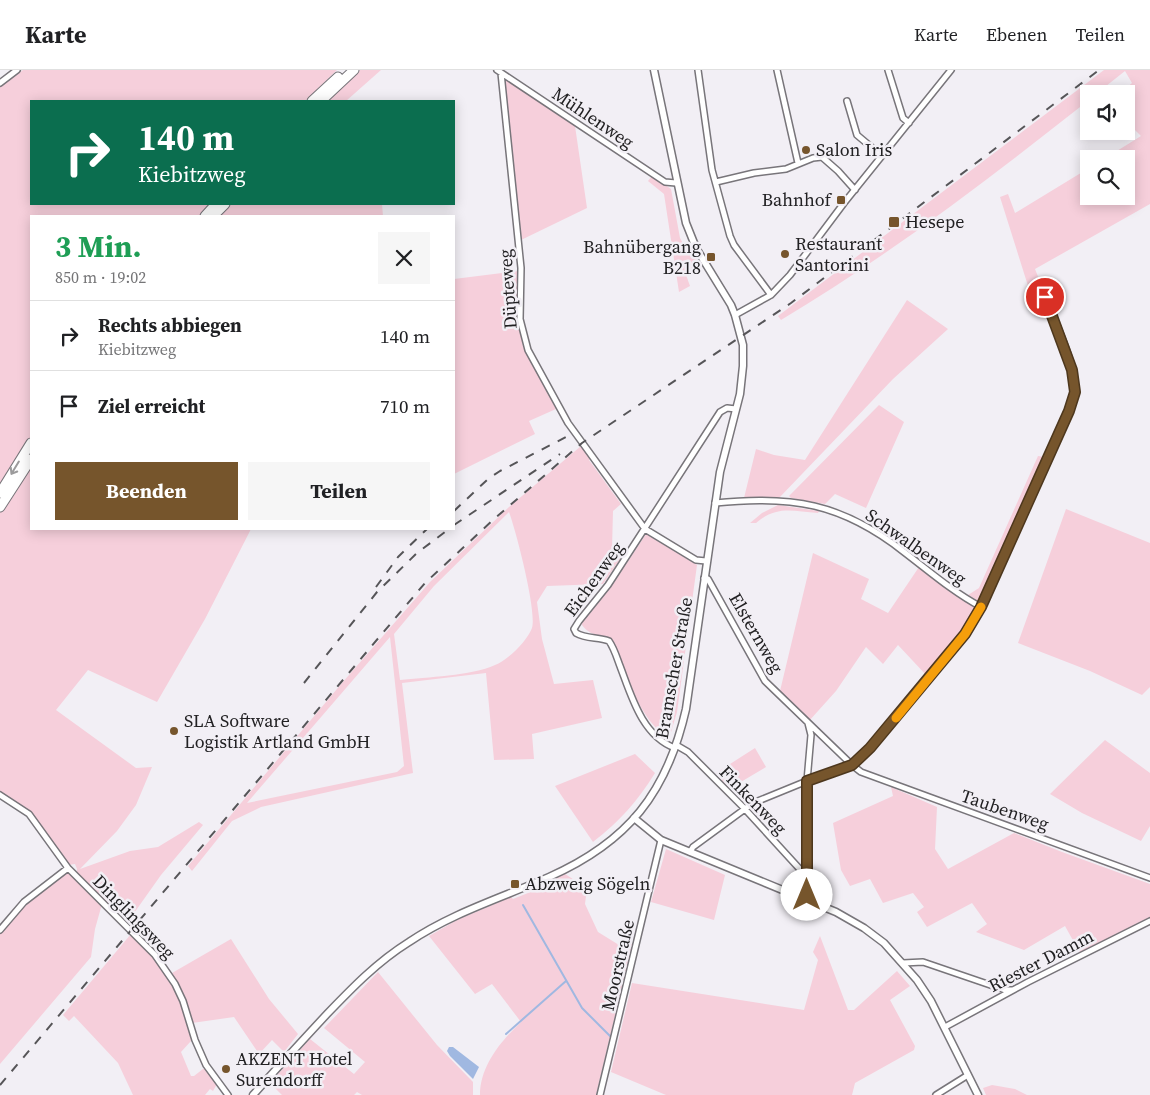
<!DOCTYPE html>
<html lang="de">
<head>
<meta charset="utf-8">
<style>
	body { margin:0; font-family:"Source Serif 4",serif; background:#f6f6f6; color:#202124; height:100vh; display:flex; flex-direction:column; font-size:19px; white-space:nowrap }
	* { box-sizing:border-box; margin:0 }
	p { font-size:16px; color:#757577 }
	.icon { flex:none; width:28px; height:28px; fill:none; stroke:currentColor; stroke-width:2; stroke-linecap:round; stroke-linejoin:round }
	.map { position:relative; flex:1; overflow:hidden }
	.sheet { position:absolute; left:30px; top:145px; width:425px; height:315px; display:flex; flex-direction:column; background:#fff; border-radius:0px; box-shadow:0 2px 12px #0003 }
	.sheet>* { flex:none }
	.top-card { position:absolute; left:30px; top:30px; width:425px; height:105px; border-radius:0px; box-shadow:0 2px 12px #0003; background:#0b6e4f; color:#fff; overflow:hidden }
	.fabs { position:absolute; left:1080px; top:15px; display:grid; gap:10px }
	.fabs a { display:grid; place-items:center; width:55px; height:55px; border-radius:0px; background:#fff; box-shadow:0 2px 12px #0003; font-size:25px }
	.pin { position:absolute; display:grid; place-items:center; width:42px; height:42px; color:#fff; margin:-21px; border:2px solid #fff; border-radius:50%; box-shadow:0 1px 5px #0007 }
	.me { position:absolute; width:55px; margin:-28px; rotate:0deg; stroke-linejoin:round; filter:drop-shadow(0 0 4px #0008) }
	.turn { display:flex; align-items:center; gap:18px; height:105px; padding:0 25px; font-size:22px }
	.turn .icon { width:65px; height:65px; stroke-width:2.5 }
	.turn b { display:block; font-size:35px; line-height:42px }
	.round { display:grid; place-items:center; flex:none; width:52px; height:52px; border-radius:0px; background:#f6f6f6 }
	.overview { display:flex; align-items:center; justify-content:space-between; height:85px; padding:0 25px }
	h1 { font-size:30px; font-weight:700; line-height:38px; color:#1e9e55 }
	.cta { display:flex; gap:10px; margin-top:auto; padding:10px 25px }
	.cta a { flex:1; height:58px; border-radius:0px; background:#76552c; color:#fff; font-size:20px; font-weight:700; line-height:58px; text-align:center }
	.cta a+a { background:#f6f6f6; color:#202124 }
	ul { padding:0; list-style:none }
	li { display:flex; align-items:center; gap:15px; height:70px; padding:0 25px; border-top:1px solid #e0e0e0 }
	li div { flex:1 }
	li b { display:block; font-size:19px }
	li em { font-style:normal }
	header { display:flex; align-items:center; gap:30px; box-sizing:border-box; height:70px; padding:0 25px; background:#fff; border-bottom:1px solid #e0e0e0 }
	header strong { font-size:24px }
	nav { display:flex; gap:28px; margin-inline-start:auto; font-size:18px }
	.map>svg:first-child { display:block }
	.green { fill:#f6cfdb; fill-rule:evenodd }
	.water { fill:#a0b8e1 }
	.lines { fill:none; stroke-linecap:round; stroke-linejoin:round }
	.stream { stroke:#a0b8e1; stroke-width:2 }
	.minor-casing { stroke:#78757a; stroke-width:8 }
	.tertiary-casing { stroke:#78757a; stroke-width:9 }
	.trunk-casing { stroke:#78757a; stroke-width:11 }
	.minor { stroke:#fff; stroke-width:5 }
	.tertiary { stroke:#fff; stroke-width:6 }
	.trunk { stroke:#fff; stroke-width:9 }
	.rail { stroke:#565558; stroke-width:2; stroke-dasharray:9 9; stroke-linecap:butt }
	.oneway { stroke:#9c9b9c }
	.route-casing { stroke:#4d371d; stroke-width:12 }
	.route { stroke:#76552c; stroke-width:9 }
	.slow { stroke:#f59e0b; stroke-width:9 }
	.poi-dot { fill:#76552c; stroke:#f2eff5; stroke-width:2 }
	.labels { text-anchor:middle; stroke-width:5; stroke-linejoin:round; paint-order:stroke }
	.street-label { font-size:18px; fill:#222123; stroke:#f2eff5 }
	.poi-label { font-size:18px; fill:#222123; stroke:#f2eff5; text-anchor:start }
</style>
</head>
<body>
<header>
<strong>Karte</strong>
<nav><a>Karte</a><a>Ebenen</a><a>Teilen</a></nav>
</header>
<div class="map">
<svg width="1150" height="1025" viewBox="0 0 1150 1025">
	<rect width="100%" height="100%" fill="#f2eff5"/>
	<path class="green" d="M23,0H337L305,31H31V134H210L199,146H31V368L0,416V15L2,16Z
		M360,0H381L346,31H326Z
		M1104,0H1150V134L1035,199L1043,219H1029L1000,127L1008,124L1015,143L1089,98V126H1126V89H1104L1141,66L1126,51V24H1119L1132,13L1125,1L1096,24H1089V30C990,108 890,185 781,250L778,246Z
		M504,7L575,56L587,138L521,170Z
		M652,106L671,119L680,168L686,179L689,178L701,197L686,205L690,216L679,222L664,124L648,111Z
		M228,134H382L383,146H216Z
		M518,201V249L523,277L556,339L529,351L535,364L454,404V209Z
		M907,230L948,259L893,309L779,428H744L756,379L774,385L805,390Z
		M879,335L904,352L866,438L835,424L825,434L791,428L789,426Z
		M581,376L591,388L589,390L621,434L613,441L612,479L620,489L603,514L547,516L537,532L542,569L554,614L593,610L602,648L532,664L534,689L494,690L486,603L402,613L413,703L261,737L232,751L192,801L188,796L342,613L430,512L509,437ZM509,442C516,461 537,541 532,558C527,571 508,590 495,595C471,606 427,607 400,610L394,564L434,516ZM390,567L404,696L397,702L247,733Z
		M1038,386L1046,387L981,534L968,525L979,518Z
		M31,395V459H251L205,549L157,632L88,600L56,640L136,698L152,697L136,735L117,761L80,799L130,781L158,777L199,752L203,755L161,805L127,853L77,804V799L75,794L68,795L35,748L23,737L0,722V441Z
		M778,435L819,441L818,443C792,441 777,435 756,453H750L762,443Z
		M1066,439L1150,473V617L1142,625L1090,601L1018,573Z
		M646,464L697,495L677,642L669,669C638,648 627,605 613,572C603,564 590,567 582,555V553L611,517Z
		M813,483L869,509L861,529L888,543L919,497L962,529L979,539L965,559L927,606L898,575L883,594L866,577L836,621L809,651L780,621Z
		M1105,670L1150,703V756L1141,771L1082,743L1050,724Z
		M755,678L766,697L729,719L716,703Z
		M635,684L655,703C637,732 620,751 593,772L555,716Z
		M891,717L937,737L935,779L948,799L1014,763L1062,782L1150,814V848L1080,883L1065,856L1024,880L976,862L987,854L972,833L927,857L917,842L924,837L913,823L883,833L870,809L850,816L841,800L833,753L893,726Z
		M666,779L725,805L714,850L651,832Z
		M64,802L71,804L102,834L95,859L91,887L0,994V863L16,841Z
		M565,804L587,818L585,834L598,862L619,875L632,874L596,1025H480C480,996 501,971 521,952L492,914L475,924L429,866L457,850L511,827L513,829L533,821L532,819Z
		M131,864C152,884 172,904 182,933C186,945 188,958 191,971L181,982L191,1006H194L203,999H207L217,1014L213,1021L210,1019L205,1025H133L118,993L74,946L69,951L63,945Z
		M820,866L848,940H854L897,901L910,916L890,930L915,976L914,980L855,1013L852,1025H666L611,1002L632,913L804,940L818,890L813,882Z
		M231,869L269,929L298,964L284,982L272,970L259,984L234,947L192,953L184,928L172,903Z
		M378,902L437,975L473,1012V1025H362L357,1022L354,1025H282L270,1013L310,969L354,1004L365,992L324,958Z
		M992,1015L1015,1019L1027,1025H986L983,1018Z"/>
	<path class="water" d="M449,977H453L479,997L473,1009L450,986L447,981Z"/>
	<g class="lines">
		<path class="stream" d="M523,835L582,938L611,967
			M506,964L566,911"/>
		<g class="minor-casing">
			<path id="minor" d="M497,0L665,112L676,113
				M698,0L712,100L730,166L734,175L771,225
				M777,0L798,93
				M888,0L903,48L909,53
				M501,3L521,198L520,249L528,280L568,353L645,459L696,490L706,491
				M0,13L17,0
				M847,31L857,65L882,86
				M716,112L754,103L786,99L813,88L822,87L838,101L855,120
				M735,245L771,225L790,205L844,133L951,0
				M715,433C791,425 842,433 904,482C929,501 953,522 981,537
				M704,508L708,509L765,611L852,695L861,702L1150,808
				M676,675L688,682L744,738L807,807
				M675,678C642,666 631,625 620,596C617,588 614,578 609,571C598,567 586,569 576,563L574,559L579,551L608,515L720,342L727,338L736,339
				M0,725L29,744L68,798L155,885L175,914L183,931L195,970L206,995L228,1025
				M690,782L693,777L753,733L807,711L852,695L886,660L965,564L981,537L1069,341C1071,335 1074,328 1075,322C1078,300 1054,249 1045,227
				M807,830V711L811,665L808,653
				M0,860L24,832L68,798
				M903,893L923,892L1005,920H1012
				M945,957L1028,912L1150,851
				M600,1025L661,770
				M936,1025L968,1005"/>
		</g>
		<g class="tertiary-casing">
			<path id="tertiary" d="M634,748L661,770L836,842L864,858L884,873L917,910L931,931L978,1025
				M253,1025C277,998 302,971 327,944C352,918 377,892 409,872C452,843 501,828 549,807C628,772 667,723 686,639L720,402L740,324L743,296V275L735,245L731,235L696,178L686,153L654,0"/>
		</g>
		<g class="trunk-casing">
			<path id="trunk" d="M312,31L338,7
				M321,31L354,0
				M205,146L216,134
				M213,146L225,134
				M0,423L31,373
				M0,437L31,389"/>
		</g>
		<use href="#minor" class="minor"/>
		<use href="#tertiary" class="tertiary"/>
		<use href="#trunk" class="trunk"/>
		<path class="rail" d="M454,441L488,409L500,401L570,365
			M454,455L560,384
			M376,517L398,487L427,459
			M304,613L377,522L417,483L449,459
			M0,1015L425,513L493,450L582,373L791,233L1099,0"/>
	</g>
	<defs><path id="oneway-shaft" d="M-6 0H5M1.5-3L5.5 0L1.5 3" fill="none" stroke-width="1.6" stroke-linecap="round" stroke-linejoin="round" transform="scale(1.25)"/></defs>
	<use class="oneway" href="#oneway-shaft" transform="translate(15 398) rotate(121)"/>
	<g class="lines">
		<g class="route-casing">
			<path id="route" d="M807,825V711L852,695L870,678L965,564L981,537L1069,341L1075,322L1072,300L1045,227"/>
		</g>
		<use href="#route" class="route"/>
		<path class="slow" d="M896,648L965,564L981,537"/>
	</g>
	<g class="poi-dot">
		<circle cx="806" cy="80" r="5"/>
		<rect x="836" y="125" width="10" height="10" rx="2.5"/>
		<rect x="888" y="146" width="12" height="12" rx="2.5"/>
		<circle cx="785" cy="184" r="5"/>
		<rect x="706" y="182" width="10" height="10" rx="2.5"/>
		<circle cx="174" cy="661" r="5"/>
		<rect x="510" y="809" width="10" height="10" rx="2.5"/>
		<circle cx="226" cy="999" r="5"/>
	</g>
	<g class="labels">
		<g class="street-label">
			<text transform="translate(593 48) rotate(34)" y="6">Mühlenweg</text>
			<text transform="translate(508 219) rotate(-94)" y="6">Düpteweg</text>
			<text transform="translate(916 477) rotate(35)" y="6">Schwalbenweg</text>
			<text transform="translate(594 509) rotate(-54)" y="6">Eichenweg</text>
			<text transform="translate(756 563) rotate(60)" y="6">Elsternweg</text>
			<text transform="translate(674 598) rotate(-80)" y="6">Bramscher Straße</text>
			<text transform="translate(753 730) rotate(46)" y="6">Finkenweg</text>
			<text transform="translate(1005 740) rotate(19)" y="6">Taubenweg</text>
			<text transform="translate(134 847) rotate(46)" y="6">Dinglingsweg</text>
			<text transform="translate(1041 891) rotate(-27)" y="6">Riester Damm</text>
			<text transform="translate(618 895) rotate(-77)" y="6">Moorstraße</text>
		</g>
		<g class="poi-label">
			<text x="816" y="86">Salon Iris</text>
			<text x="831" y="136" text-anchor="end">Bahnhof</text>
			<text x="905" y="158">Hesepe</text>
			<text x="795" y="180">Restaurant<tspan x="795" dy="21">Santorini</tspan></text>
			<text x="701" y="183" text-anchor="end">Bahnübergang<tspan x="701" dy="21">B218</tspan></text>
			<text x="184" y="657">SLA Software<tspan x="184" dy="21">Logistik Artland GmbH</tspan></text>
			<text x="525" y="820">Abzweig Sögeln</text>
			<text x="236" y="995">AKZENT Hotel<tspan x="236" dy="21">Surendorff</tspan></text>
		</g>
	</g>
</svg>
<div class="fabs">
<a><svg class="icon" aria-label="sound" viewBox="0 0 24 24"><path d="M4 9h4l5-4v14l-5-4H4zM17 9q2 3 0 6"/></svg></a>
<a><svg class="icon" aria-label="search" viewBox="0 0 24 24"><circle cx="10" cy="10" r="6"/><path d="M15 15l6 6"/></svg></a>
</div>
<div class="pin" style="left:1045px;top:227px;background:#d93025"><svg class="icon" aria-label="arrive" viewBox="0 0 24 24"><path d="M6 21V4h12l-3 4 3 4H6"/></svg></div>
<svg class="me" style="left:807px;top:825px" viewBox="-20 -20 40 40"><circle r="19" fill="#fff"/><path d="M0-13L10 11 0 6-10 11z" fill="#76552c"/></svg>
<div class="top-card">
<div class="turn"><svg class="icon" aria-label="right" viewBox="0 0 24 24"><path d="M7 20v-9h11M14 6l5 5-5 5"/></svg><div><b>140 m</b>Kiebitzweg</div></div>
</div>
<section class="sheet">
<div class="overview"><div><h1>3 Min.</h1><p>850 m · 19:02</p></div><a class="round"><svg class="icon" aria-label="close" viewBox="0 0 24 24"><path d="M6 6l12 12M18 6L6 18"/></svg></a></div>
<ul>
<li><svg class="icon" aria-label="right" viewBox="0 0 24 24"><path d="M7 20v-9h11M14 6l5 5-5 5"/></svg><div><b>Rechts abbiegen</b><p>Kiebitzweg</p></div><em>140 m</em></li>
<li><svg class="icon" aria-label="arrive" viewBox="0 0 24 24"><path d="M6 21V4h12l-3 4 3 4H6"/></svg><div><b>Ziel erreicht</b></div><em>710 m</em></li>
</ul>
<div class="cta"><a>Beenden</a><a>Teilen</a></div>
</section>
</div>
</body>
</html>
